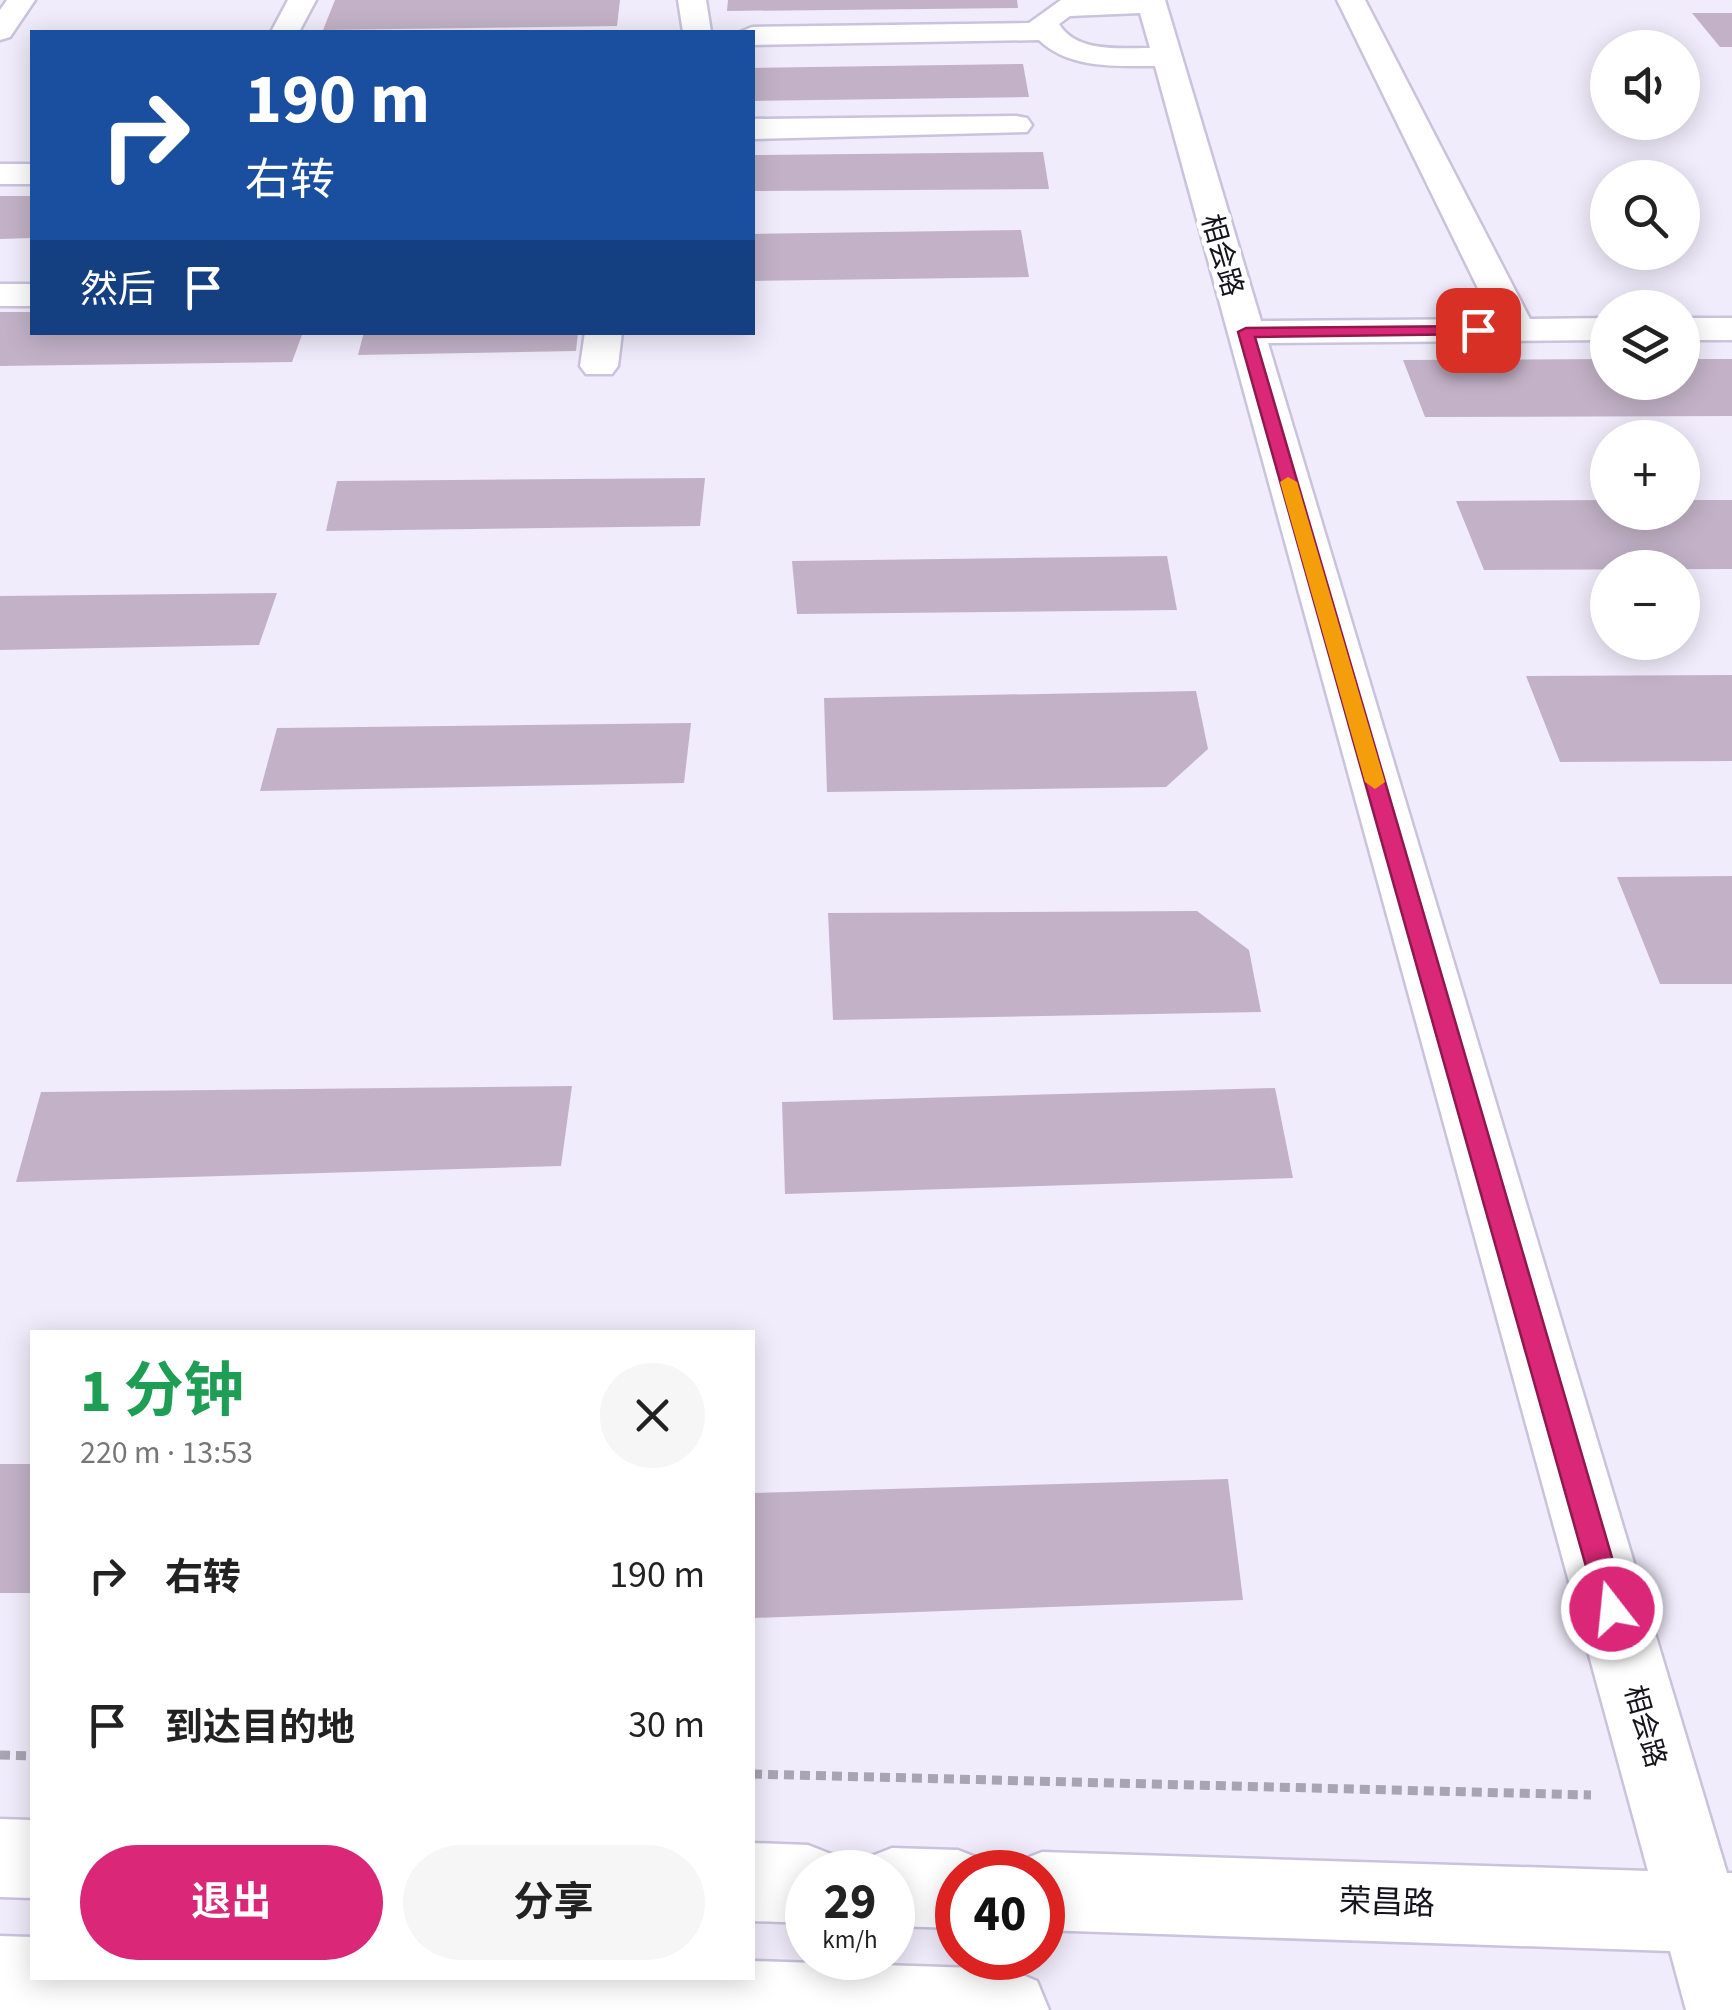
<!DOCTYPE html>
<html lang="zh">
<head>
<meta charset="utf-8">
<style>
	body { margin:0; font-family:"Source Sans 3","Noto Sans SC",sans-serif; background:#f6f6f6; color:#222; height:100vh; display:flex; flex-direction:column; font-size:38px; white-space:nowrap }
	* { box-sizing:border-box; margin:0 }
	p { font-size:32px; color:#767676 }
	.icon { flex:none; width:55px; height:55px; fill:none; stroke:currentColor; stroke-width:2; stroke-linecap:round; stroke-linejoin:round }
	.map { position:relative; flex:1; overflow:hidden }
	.sheet { position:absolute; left:30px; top:1330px; width:725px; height:650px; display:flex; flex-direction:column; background:#fff; border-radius:0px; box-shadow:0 5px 25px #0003 }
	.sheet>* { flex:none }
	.hud { position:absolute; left:30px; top:30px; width:725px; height:305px; border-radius:0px; box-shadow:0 5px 25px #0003; background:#1a4fa0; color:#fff; overflow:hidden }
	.controls { position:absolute; left:1590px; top:30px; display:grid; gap:20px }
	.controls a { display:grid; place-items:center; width:110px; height:110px; border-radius:50%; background:#fff; box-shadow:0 5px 25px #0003; font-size:50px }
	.speed { position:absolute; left:785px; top:1850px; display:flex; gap:20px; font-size:50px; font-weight:700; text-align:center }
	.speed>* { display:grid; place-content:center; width:130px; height:130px; border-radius:50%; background:#fff; box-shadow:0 5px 25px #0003; line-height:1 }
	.speed small { font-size:25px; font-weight:400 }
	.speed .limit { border:15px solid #d22; background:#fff; color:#111 }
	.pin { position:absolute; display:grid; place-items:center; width:85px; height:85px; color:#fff; margin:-42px; border-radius:20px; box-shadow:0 5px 15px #0006 }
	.me { position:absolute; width:110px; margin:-55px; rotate:344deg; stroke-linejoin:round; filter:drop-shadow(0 0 8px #0008) }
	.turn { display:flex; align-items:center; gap:35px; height:210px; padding:0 50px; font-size:45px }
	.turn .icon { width:130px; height:130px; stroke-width:2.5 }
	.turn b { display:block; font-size:70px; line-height:85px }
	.then { display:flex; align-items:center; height:95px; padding:0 50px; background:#0003; gap:20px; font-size:38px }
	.round { display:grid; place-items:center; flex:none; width:105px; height:105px; border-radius:52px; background:#f6f6f6 }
	.summary { display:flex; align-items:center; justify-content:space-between; height:170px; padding:0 50px }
	h1 { font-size:60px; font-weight:700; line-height:75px; color:#1e9e55 }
	.primary-button { display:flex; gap:20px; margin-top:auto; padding:20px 50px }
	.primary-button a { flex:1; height:115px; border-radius:60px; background:#db2777; color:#fff; font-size:40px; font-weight:700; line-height:115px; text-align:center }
	.primary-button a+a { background:#f6f6f6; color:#222 }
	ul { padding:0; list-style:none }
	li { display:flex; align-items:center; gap:30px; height:150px; padding:0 50px }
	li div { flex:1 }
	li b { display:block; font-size:38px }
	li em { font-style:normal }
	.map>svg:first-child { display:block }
	.building { fill:#c3b2c7 }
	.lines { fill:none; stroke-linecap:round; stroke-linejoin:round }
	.minor-casing { stroke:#c9c3db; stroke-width:5 }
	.path { stroke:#a8a4b1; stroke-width:9; stroke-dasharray:10 6; stroke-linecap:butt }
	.minor { fill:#fff; fill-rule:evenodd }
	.route { fill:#db2777; stroke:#8e194d; stroke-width:2.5 }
	.slow { fill:#f59e0b }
	.labels { text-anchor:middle; stroke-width:10; stroke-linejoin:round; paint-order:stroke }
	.street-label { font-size:28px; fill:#15131c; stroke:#fff }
	.near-street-label { font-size:32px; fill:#15131c; stroke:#fff }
</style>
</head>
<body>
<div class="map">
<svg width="1732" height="2010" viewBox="0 0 1732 2010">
	<rect width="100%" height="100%" fill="#f0ecfb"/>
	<path class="building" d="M335,0H620L617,26L323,30Z
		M728,0H1017L1018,8L727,11Z
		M1692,13H1732V47H1720Z
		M1023,64L1029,97L752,101V68Z
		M1043,152L1049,189L752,191V155Z
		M0,196H32V238L0,239Z
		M1021,230L1029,277L752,281V234Z
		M0,312H32V332H303L292,362L0,366Z
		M364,332H578L576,351L358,355Z
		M1608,359V382H1682V359H1732V416L1425,417L1403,360Z
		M705,478L700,526L326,531L337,481Z
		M1608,500V512H1682V500H1732V569L1484,570L1456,501Z
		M1167,556L1177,610L797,614L792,561Z
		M277,593L259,645L0,650V596Z
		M1732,675V761L1560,762L1526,676Z
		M1196,691L1208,749L1166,787L827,792L824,698Z
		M691,723L684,783L260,791L277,728Z
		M1732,876V984H1660L1617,877Z
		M1197,911L1249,950L1261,1012L833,1020L828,913Z
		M572,1086L561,1166L16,1182L41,1092Z
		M1275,1088L1293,1178L785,1194L782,1102Z
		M0,1464H32V1593H0Z
		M1228,1479L1243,1600L752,1618V1493Z"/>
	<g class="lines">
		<g class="minor-casing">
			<path id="minor" d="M7,0H35L10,37L0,40V10Z
				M288,0H316L299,32H271Z
				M678,0H706L711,32H683Z
				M1061,0H1165L1261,321L1493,319L1337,0H1365L1530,319L1608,318V340L1268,343L1727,1873H1732V2010H1686L1670,1951L1042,1930V1872H1010L1014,1863L1042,1852L1648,1871L1155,66C1116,66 1069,69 1039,40L752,45V32H740L752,27L1029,23ZM1140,13L1150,48C1120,48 1077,53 1059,24L1070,16Z
				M1016,116L1027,118L1032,125L1027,132L752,139V119Z
				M0,164H32V184H0Z
				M0,284H32V306H0Z
				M1682,318H1732V340H1682Z
				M585,332H622L618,366L612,374H586L580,366Z
				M0,1819L32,1820V1898L0,1897Z
				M752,1843L808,1845L836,1856L842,1872H808V1923L752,1921Z
				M892,1848L958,1850L986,1861L990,1872H958V1928L892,1926V1872H859L864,1859Z
				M0,1936L32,1937V1978H752V1961L1008,1969L1037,1981L1049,2010H0Z"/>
		</g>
		<path class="path" d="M0,1755L32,1756
			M752,1774L1591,1795"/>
		<use href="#minor" class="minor"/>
	</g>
	<path class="route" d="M1478,326L1483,327V334L1255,337L1627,1609L1623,1620L1612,1624L1602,1620L1598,1609L1238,332L1246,328Z"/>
	<path class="slow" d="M1288,477L1297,482L1385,782L1375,789L1365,782L1280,482Z"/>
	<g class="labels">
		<g class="street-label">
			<text transform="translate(1223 255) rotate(74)" y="10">相会路</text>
			<text transform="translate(1646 1726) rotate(74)" y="10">相会路</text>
		</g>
		<g class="near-street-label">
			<text transform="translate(1387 1902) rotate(2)" y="11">荣昌路</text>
		</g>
	</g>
</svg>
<div class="controls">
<a><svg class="icon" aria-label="sound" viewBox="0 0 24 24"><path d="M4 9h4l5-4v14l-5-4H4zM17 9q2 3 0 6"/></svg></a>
<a><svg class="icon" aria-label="search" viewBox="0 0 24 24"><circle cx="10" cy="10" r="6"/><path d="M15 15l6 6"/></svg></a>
<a><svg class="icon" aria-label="layers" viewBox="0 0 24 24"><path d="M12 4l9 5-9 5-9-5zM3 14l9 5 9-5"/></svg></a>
<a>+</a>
<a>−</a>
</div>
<div class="speed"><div>29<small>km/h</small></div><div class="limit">40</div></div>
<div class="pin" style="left:1478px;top:330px;background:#d93025"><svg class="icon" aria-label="arrive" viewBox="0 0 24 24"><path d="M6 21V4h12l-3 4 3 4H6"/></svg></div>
<svg class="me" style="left:1612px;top:1609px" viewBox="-20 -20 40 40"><circle r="17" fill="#db2777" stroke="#fff" stroke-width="3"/><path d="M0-11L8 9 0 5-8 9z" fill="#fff"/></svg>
<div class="hud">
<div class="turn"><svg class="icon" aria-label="right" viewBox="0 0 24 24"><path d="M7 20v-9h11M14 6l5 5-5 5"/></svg><div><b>190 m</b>右转</div></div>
<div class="then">然后<svg class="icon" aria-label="arrive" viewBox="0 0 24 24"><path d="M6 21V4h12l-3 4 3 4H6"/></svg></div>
</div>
<section class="sheet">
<div class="summary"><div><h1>1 分钟</h1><p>220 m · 13:53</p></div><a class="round"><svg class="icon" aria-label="close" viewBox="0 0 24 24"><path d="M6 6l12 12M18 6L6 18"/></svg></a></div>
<ul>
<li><svg class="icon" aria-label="right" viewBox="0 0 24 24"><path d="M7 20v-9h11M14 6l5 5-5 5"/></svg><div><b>右转</b></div><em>190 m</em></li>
<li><svg class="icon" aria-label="arrive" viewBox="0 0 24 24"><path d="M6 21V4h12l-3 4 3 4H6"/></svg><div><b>到达目的地</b></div><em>30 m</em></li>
</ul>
<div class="primary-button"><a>退出</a><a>分享</a></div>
</section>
</div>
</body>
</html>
